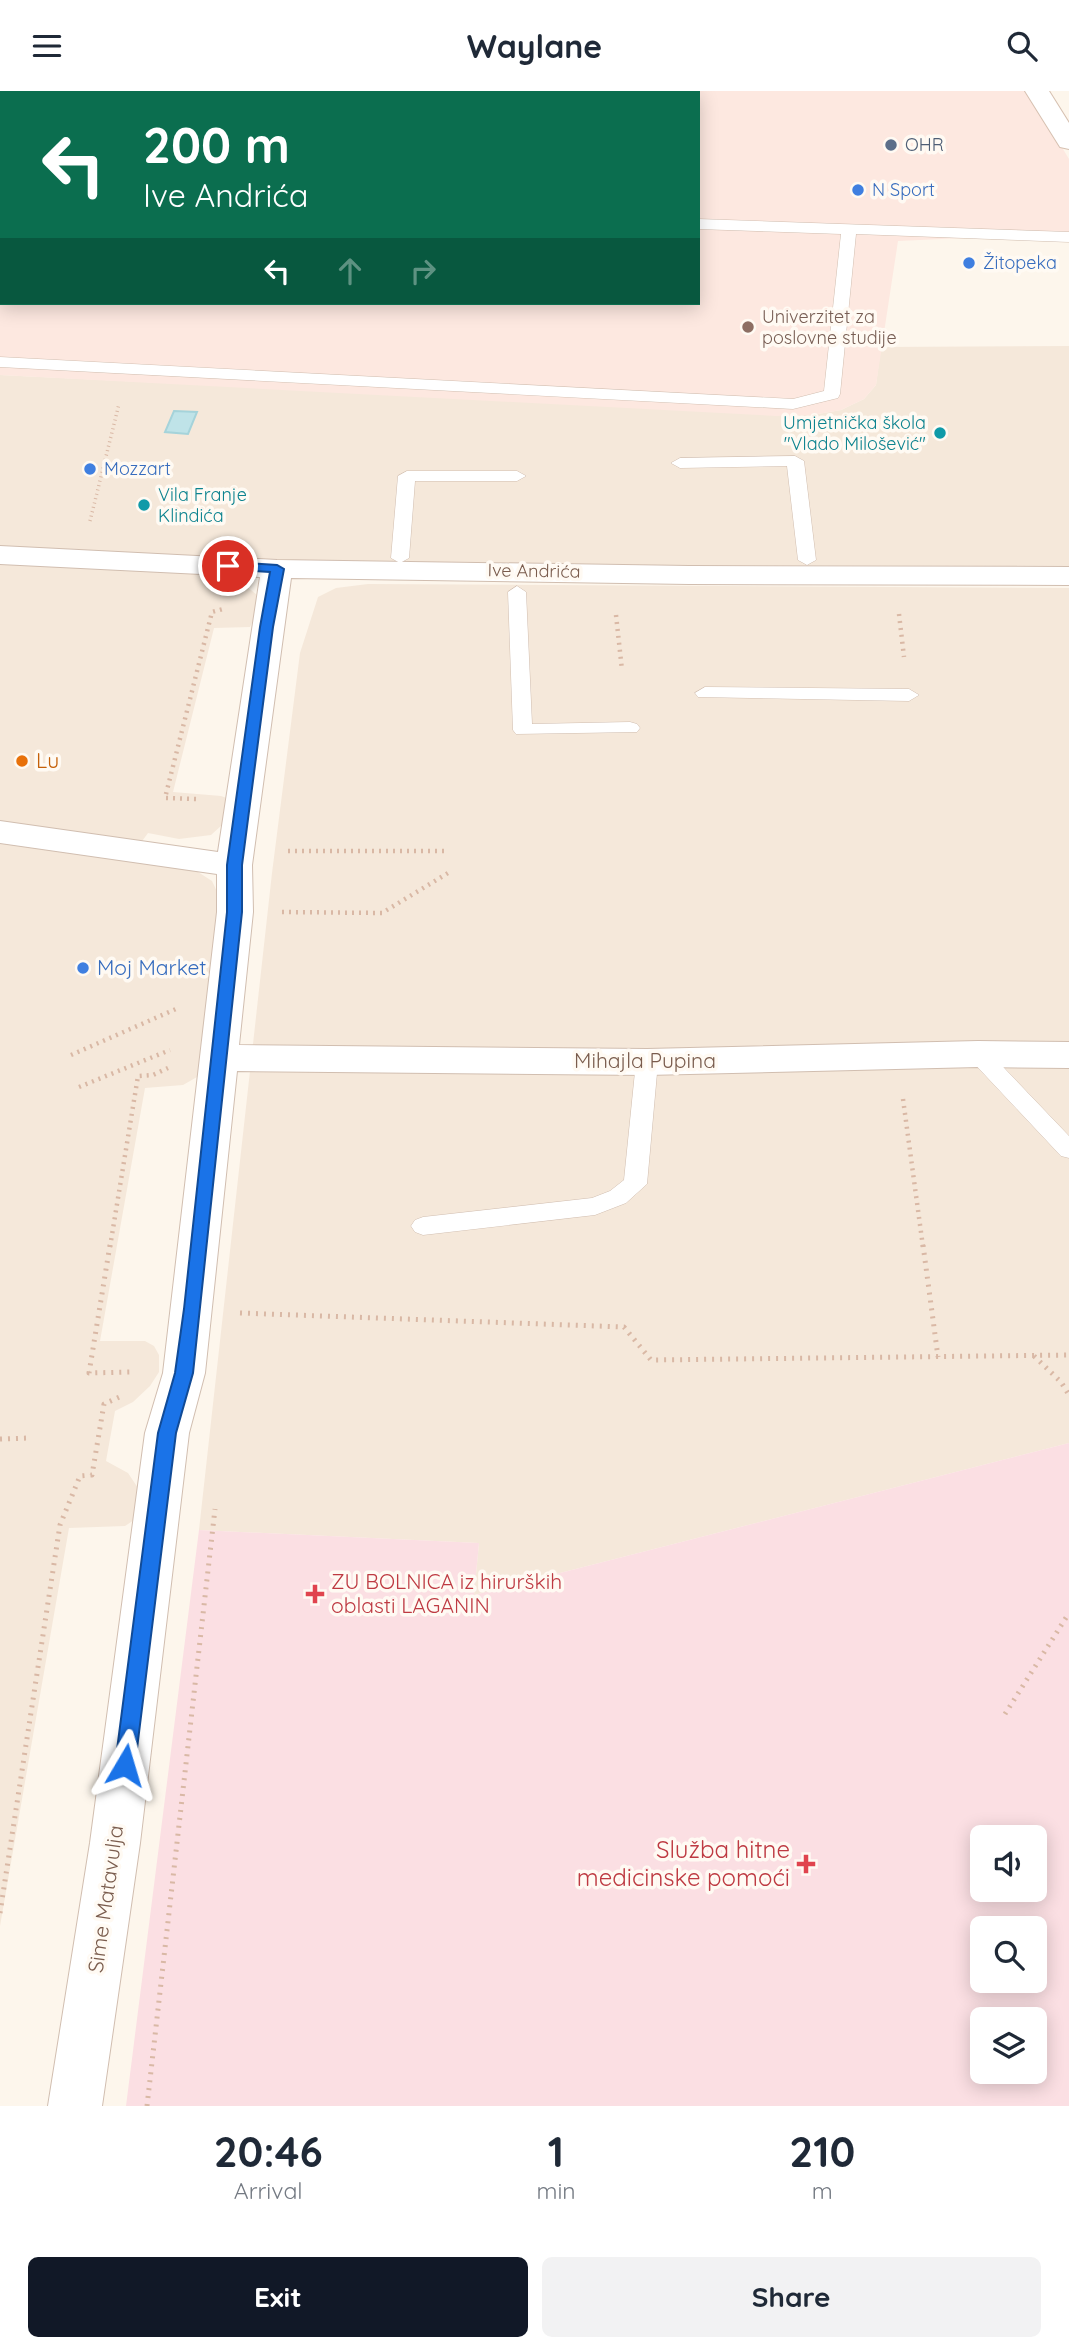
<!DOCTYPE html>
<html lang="en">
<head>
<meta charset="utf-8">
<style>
	body { margin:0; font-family:Quicksand,sans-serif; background:#f2f2f3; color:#1f2937; height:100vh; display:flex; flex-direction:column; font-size:26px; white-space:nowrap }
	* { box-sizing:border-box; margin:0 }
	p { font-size:23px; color:#747a83 }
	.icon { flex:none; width:38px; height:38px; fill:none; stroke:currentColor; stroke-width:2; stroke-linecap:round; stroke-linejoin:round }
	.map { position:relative; height:2015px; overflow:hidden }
	.details { display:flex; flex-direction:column; background:#fff; flex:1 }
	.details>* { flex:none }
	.guide { position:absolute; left:0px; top:0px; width:700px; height:214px; box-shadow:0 4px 18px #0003; background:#0b6e4f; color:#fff; overflow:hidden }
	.controls { position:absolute; left:970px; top:1734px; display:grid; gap:14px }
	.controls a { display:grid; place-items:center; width:77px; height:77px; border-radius:10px; background:#fff; box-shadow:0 4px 18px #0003; font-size:35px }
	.pin { position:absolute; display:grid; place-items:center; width:60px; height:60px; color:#fff; margin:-30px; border:4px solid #fff; border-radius:50%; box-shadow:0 2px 7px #0007 }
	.me { position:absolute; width:77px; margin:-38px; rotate:7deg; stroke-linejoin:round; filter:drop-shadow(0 0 5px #0008) }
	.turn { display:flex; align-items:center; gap:24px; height:147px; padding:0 28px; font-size:32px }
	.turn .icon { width:91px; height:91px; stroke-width:2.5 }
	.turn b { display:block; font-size:49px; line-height:60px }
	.lanes { display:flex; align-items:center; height:66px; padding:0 28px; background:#0003; justify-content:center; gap:35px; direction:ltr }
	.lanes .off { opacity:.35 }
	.eta { display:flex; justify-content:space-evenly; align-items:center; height:119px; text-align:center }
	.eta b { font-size:42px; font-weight:700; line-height:49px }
	.primary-button { display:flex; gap:14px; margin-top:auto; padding:14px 28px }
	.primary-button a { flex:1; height:80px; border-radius:10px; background:#111827; color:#fff; font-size:28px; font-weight:700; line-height:80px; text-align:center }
	.primary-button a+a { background:#f2f2f3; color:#1f2937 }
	header { display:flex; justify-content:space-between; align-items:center; height:91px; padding:0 28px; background:#fff; font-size:32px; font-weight:700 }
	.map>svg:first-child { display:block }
	.residential { fill:#f5e8da }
	.commercial { fill:#fde8e0; fill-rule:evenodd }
	.medical { fill:#fbdfe3; fill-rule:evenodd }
	.water { fill:#bfe3e8; stroke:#a5d3da; stroke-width:2 }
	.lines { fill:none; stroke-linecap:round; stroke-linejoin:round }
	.lane-casing { stroke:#d1beb0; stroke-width:1 }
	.street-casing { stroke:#d1beb0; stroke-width:2 }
	.secondary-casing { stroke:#d6c0b0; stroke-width:2 }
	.path-far2 { stroke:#d9b8a5; stroke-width:3.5; stroke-dasharray:1 3.5; stroke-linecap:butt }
	.path-far1 { stroke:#d9b8a5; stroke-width:4.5; stroke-dasharray:2 5; stroke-linecap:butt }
	.path { stroke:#d9b8a5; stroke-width:5; stroke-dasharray:2 6; stroke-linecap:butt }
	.lane { fill:#fff; fill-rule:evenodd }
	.street { fill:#fff; fill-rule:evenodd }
	.secondary { fill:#fff; fill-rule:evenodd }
	.route { fill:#1a73e8; stroke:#114b97; stroke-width:2 }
	.service-dot { fill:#5c6f8a; stroke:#fffaf3; stroke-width:2.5 }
	.shop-dot { fill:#3f7fe0; stroke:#fffaf3; stroke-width:2.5 }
	.education-dot { fill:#8d6e63; stroke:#fffaf3; stroke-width:2.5 }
	.culture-dot { fill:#0f9aa8; stroke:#fffaf3; stroke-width:2.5 }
	.food-dot { fill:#e8710a; stroke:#fffaf3; stroke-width:2.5 }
	.health-dot { fill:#e0444e; stroke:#fffaf3; stroke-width:2.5 }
	.labels { text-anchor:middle; stroke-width:7; stroke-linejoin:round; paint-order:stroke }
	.far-service-label { font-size:18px; fill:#4e5e75; stroke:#fffaf3; text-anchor:start }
	.far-shop-label { font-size:18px; fill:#366cbe; stroke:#fffaf3; text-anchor:start }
	.far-education-label { font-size:18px; fill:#785e54; stroke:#fffaf3; text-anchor:start }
	.far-culture-label { font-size:18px; fill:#0d838f; stroke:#fffaf3; text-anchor:end }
	.far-street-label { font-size:18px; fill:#7a5c4d; stroke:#fffaf3 }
	.food-label { font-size:21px; fill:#c56008; stroke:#fffaf3; text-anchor:start }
	.shop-label { font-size:21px; fill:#366cbe; stroke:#fffaf3; text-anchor:start }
	.street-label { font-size:21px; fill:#7a5c4d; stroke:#fffaf3 }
	.health-label { font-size:21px; fill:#be3a42; stroke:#fffaf3; text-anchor:start }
	.near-health-label { font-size:24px; fill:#be3a42; stroke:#fffaf3; text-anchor:end }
</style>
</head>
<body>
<header><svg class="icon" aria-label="menu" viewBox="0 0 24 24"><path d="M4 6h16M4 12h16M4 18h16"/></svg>Waylane<svg class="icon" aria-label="search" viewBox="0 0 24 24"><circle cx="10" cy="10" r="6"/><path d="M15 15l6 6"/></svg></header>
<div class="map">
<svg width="1069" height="2015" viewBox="0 0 1069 2015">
	<rect width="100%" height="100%" fill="#fdf6ec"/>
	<path class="residential" d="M1069,255V475L656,474L212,469L209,487L245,494L263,509L250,536L214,537L173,701L221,705L235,710L234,723L211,744L179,748L148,742L129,768L198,781L212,790L220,807L204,982L183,994L145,997L100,1250H145L154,1255L159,1264V1281L150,1295L133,1311L115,1320L106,1370L128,1382L142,1403L134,1429L125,1435L69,1437L0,1835V284L812,324L841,319L864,308L876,294L881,256Z
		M368,493L1069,497V1352L474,1504L479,1452L199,1439L272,782L300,562L318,506L336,497Z"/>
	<path class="commercial" d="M0,0H1028L1069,68V142L898,150L876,294L864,308L841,319L812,324L776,325L0,284ZM2,2H698V212H2Z"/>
	<path class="medical" d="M1069,1352V2015H126L199,1439L479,1452L474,1504ZM982,1746H1034V1799H982ZM982,1838H1034V1890H982ZM982,1928H1034V1981H982Z"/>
	<path class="water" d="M174,320L197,321L188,343L165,341Z"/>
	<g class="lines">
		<g class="lane-casing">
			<path id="lane" d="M30,0H44L29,2Z
				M507,0H521L506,2Z
				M0,55H2L0,66Z
				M0,91H2V99H0Z
				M698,128L1069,141V151L856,143L840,303L838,307L793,318L0,276V266L793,308L824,300L841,143L698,138Z
				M795,365L804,370L816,469L807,474L798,469L787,375L680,377L671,372L680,367Z
				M407,380H517L526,385L517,390H415L409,467L400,472L391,467L398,385Z
				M517,495L526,501L532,633L630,631L637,633L640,637L637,641L516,643L513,639L508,501Z
				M705,596L909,598L919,604L909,610L698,606L695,602Z
				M978,955L986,958L1069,1045V1067L1061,1065L970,968L967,963L970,958Z
				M647,963L655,966L658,971L647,1093L626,1112L595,1124L423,1144L415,1141L411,1135L415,1129L423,1126L592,1107L610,1100L624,1089L636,971L639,966Z"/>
		</g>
		<g class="street-casing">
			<path id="street" d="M0,455L277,469L689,475L1069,476V494L689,493L291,487L252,774L253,821L239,954L647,958L978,950L1069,951V977L978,976L647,984L237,980L205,1282L189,1342L140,1752L102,2015H48L90,1752L145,1342L163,1282L217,821V783L0,752V730L218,761L260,486L0,473Z"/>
		</g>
		<g class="secondary-casing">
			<path id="secondary" d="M1025,0H1049L1069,32V58L1060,56Z"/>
		</g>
		<path class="path-far2" d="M90,430L119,313"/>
		<path class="path-far1" d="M899,523L904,566
			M616,524L622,579
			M196,708L165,707L212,521L223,518
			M288,760H448
			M282,821L382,822L448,782
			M71,964L176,918
			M79,996L170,959
			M903,1008L923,1156
			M110,1156L138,985L153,984L168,977"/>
		<path class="path" d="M110,1154L89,1282L132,1281
			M923,1154L938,1266
			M240,1222L624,1236L651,1269L1069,1264
			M1034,1265L1061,1291L1069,1304
			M0,1348L29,1347
			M1005,1623L1069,1522
			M0,1822L60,1434L80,1385L92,1384L104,1313L124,1304
			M147,2015L215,1418"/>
		<use href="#lane" class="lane"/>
		<use href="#street" class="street"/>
		<use href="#secondary" class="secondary"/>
	</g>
	<path class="route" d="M228,471L277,474L284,478L273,536L242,774V821L193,1282L176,1342L135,1674L132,1680L125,1682L118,1680L115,1674L158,1342L175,1282L184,1218L227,821V774L260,536L270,481L224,478V473Z"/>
	<circle class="service-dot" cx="891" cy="54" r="7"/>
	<g class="shop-dot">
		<circle cx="858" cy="99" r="7"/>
		<circle cx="969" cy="172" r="7"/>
		<circle cx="90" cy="378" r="7"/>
		<circle cx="83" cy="877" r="7"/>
	</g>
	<circle class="education-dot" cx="748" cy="236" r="7"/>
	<g class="culture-dot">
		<circle cx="940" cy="342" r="7"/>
		<circle cx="144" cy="414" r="7"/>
	</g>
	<circle class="food-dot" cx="22" cy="670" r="7"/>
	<g class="health-dot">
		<path d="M311.5 1492.5h7v7h7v7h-7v7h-7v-7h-7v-7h7z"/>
		<path d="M802.5 1762.5h7v7h7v7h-7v7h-7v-7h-7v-7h7z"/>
	</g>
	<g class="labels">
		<g class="far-service-label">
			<text x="905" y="60">OHR</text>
		</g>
		<g class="far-shop-label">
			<text x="872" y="105">N Sport</text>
			<text x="983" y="178">Žitopeka</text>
			<text x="104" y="384">Mozzart</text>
		</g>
		<g class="far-education-label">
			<text x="762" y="232">Univerzitet za<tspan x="762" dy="21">poslovne studije</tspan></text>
		</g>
		<g class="far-culture-label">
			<text x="926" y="338">Umjetnička škola<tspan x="926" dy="21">"Vlado Milošević"</tspan></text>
			<text x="158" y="410" text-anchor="start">Vila Franje<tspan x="158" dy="21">Klindića</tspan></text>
		</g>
		<g class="far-street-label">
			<text transform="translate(534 480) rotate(1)" y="6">Ive Andrića</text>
		</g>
		<g class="food-label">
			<text x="36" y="677">Lu</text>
		</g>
		<g class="shop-label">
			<text x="97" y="884">Moj Market</text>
		</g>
		<g class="street-label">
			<text x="645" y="977">Mihajla Pupina</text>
			<text transform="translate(106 1808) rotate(-82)" y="7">Sime Matavulja</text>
		</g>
		<g class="health-label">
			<text x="331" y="1498">ZU BOLNICA iz hirurških<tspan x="331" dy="24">oblasti LAGANIN</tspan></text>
		</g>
		<g class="near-health-label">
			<text x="790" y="1767">Služba hitne<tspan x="790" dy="28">medicinske pomoći</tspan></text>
		</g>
	</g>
</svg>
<div class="controls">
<a><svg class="icon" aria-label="sound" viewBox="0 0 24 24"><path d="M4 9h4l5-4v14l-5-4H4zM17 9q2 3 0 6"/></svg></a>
<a><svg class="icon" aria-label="search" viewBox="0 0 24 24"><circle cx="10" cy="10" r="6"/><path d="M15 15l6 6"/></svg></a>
<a><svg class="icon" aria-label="layers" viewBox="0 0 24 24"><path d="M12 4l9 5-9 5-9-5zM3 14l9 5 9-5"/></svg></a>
</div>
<div class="pin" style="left:228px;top:475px;background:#d93025"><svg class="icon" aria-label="arrive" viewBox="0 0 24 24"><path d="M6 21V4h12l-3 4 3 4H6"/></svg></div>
<svg class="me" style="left:125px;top:1674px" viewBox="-20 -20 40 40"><path d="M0-17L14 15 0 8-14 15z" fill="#1a73e8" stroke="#fff" stroke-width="4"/></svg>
<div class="guide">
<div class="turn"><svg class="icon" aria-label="left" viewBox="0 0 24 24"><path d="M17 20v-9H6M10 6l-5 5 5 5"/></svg><div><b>200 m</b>Ive Andrića</div></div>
<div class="lanes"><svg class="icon" aria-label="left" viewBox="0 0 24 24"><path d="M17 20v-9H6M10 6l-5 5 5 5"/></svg><svg class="icon off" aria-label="ahead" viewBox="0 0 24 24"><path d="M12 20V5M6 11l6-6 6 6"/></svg><svg class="icon off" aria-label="right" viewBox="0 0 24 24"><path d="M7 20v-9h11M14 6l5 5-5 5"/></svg></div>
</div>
</div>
<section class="details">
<div class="eta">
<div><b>20:46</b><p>Arrival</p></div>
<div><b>1</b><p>min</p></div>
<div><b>210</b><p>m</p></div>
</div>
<div class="primary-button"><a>Exit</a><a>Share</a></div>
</section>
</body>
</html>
